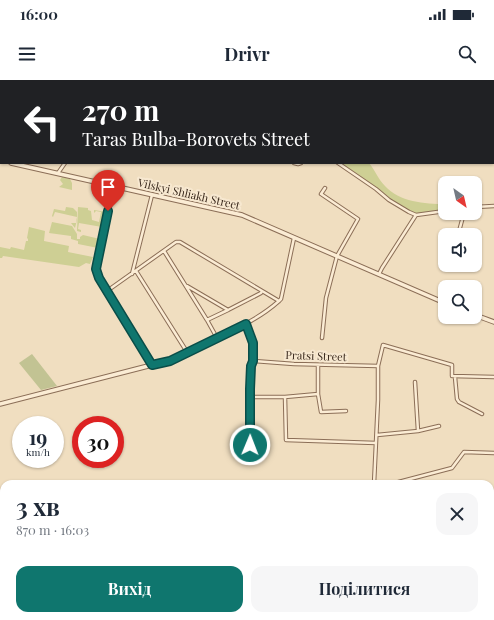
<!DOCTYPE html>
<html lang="uk">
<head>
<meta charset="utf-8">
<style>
	body { margin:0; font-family:"Playfair Display",serif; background:#f6f6f7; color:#1f2937; height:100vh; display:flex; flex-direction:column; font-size:15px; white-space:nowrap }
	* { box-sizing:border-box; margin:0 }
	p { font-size:13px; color:#747a83 }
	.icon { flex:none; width:22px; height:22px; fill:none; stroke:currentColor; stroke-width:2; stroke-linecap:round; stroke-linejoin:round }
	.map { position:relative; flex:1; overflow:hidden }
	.side { position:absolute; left:0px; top:400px; width:494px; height:140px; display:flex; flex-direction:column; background:#fff; border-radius:12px 12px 0 0; box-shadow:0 1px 3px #0004 }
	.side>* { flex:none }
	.banner { position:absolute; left:0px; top:0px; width:494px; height:84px; box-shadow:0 1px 3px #0004; background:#202124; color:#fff; overflow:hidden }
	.needle { width:26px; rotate:146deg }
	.fabs { position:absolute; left:438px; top:96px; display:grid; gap:8px }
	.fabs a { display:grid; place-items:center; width:44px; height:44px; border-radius:8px; background:#fff; box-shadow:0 1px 3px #0004; font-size:20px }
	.speed { position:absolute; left:12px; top:336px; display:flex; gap:8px; font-size:20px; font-weight:700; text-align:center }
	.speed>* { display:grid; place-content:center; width:52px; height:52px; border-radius:50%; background:#fff; box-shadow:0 1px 3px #0004; line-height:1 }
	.speed small { font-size:10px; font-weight:400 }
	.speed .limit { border:6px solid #d22; background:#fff; color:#111 }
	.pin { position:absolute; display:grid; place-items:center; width:34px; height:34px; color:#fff; margin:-41px -17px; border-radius:50% 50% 50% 0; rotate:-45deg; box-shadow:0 0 4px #0007 }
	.pin .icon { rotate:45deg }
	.me { position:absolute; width:44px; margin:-22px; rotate:1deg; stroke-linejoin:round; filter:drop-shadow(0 0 3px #0008) }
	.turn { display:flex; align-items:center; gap:14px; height:84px; padding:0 16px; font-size:18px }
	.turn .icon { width:52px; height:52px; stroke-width:2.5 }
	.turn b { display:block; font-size:28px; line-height:34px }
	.round { display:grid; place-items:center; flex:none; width:42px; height:42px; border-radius:12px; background:#f6f6f7 }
	.headline { display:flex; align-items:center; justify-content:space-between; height:68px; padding:0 16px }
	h1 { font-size:24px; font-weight:700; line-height:30px }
	.cta { display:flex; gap:8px; margin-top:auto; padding:8px 16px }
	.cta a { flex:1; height:46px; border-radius:12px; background:#0f766e; color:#fff; font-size:16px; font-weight:700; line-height:46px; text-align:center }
	.cta a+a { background:#f6f6f7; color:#1f2937 }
	.status { display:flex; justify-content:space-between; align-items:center; height:28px; padding:0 20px; background:#fff; direction:ltr }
	.status svg { height:11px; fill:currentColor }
	header { display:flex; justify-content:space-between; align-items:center; height:52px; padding:0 16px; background:#fff; font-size:18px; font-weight:700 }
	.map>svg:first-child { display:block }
	.green { fill:#cecf94 }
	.cemetery { fill:#c2c393 }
	.water { fill:#a3c2b6; stroke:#6a9184 }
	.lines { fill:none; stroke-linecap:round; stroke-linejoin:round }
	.river { stroke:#a3c2b6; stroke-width:5.5 }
	.minor-casing { stroke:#8b6e57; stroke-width:4.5 }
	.tertiary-casing { stroke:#8b6e57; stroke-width:5.5 }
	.minor { stroke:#fbecd4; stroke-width:2.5 }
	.tertiary { stroke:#fbecd4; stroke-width:3.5 }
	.route-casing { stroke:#0a4d48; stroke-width:10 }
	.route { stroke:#0f766e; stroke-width:7 }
	.labels { text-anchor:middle; stroke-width:4; stroke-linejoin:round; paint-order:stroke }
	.street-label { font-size:11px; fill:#39281c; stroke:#f7e8d0 }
</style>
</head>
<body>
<div class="status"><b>16:00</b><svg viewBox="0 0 49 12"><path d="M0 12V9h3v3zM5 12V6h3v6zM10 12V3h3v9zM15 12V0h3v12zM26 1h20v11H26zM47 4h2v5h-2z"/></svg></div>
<header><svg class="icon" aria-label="menu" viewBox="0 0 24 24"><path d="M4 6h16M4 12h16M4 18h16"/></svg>Drivr<svg class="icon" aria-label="search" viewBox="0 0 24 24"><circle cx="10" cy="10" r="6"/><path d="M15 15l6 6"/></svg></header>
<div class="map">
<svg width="494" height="540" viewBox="0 0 494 540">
	<rect width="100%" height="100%" fill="#f0dec0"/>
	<path class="green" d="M338,83H369C375,90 378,99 385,106C399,122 425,124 445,124V131L416,135L398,126Z
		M62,97L70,99L72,103V110L59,107L63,104L60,100Z
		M66,127L73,128L77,132V140L75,148L71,143H76L77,137L55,132L53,137L52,136L54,129L65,131Z
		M78,127L88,128V130L91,131L92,140L99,142L101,132L96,131L94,133V130L106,132L102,147L79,143L78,149L81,150V152L77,151Z
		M52,142L72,146L77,154V159H80V157L83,155L100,159L98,168L78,164V161L71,159V156L49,153Z
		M29,147L45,151L44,161L69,166L68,172L93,177L90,184L86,183L79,187L3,176L2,178H0V167L10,169L11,167L24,170L26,161H28V159L27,158Z
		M4,470V536H151V540H32L31,538L26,540H0V472Z
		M275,536H326L372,538L373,536H394L418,540H307Z"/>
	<path class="cemetery" d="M32,274L57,306L41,310L19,283Z"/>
	<path class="water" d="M151,536H275L307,540H151Z"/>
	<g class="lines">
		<path class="river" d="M8,540L14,536"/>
		<g class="minor-casing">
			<path id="minor" d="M35,0L36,1
				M82,0V1
				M140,0L141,1
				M6,1L9,0
				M336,1L337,0
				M0,3H1
				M0,46L1,45
				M294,83L298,84L301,83
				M338,83L376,109L389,120L409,132L416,135L445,131
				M58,93L65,83
				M475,127L494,126
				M458,155L464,133
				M164,171L207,240L217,258
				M136,191L187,272
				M132,194L152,115
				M379,194L382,188L416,135
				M187,206L228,230L261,213L262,211
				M107,211L176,162H180L279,221
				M207,240L228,230
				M246,244L253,263V281L251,286L250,309V365
				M322,258L326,218L337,176L358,139L321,114L325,108
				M253,281L294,284L378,286V320L374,404
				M152,285C176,279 193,269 215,259C238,248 260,238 279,221L281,219L294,158
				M318,285V314L321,332L346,331
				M378,286L383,265L452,285V296L494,297
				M455,297L457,319L459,322L482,334
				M415,302L418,351
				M251,317H285L318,314
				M285,317L286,360L376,363
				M377,355L418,351L439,346
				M391,404L452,388L464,372L494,373
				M404,536L421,540"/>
		</g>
		<g class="tertiary-casing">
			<path id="tertiary" d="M0,81H1
				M11,83L242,135L445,223
				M97,184L114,106
				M475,235L494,242
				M0,324L152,285L99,198L96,189"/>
		</g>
		<use href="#minor" class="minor"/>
		<use href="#tertiary" class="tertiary"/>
	</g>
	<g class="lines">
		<g class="route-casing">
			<path id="route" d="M108,131L97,184L96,189L99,198L152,285L170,281L246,244L253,263V281L251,286L250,309V365"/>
		</g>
		<use href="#route" class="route"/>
	</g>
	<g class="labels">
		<g class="street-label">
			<text transform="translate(189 114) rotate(13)" y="4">Vilskyi Shliakh Street</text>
			<text transform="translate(316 276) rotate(2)" y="4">Pratsi Street</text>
		</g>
	</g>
</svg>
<div class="fabs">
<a><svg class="needle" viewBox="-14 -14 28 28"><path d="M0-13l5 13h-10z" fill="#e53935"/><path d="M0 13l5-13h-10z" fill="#747a83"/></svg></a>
<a><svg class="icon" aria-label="sound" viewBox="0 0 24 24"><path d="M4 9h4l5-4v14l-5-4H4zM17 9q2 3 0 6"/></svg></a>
<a><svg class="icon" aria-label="search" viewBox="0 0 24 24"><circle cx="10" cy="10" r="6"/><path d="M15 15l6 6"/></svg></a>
</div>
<div class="speed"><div>19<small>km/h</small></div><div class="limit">30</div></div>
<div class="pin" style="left:108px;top:131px;background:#d93025"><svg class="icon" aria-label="arrive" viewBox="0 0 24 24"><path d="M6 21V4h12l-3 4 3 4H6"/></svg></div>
<svg class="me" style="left:250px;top:365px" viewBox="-20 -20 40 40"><circle r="17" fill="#0f766e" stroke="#fff" stroke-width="3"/><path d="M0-11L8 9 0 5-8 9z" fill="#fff"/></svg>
<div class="banner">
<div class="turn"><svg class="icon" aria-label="left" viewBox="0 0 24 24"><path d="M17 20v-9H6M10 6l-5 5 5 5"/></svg><div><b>270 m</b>Taras Bulba-Borovets Street</div></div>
</div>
<section class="side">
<div class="headline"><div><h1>3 хв</h1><p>870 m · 16:03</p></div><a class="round"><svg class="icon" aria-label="close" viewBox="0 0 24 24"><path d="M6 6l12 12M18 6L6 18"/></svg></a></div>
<div class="cta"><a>Вихід</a><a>Поділитися</a></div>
</section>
</div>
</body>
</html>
